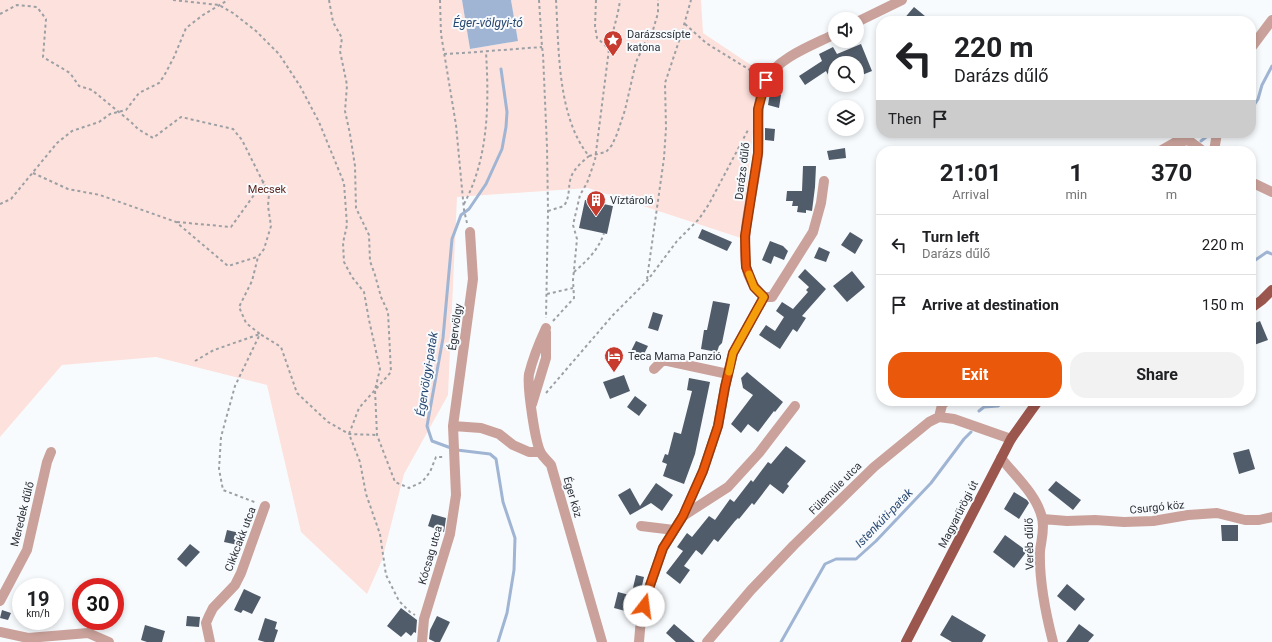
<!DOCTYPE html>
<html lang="en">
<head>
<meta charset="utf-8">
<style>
	body { margin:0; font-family:Roboto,sans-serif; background:#f2f2f2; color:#202124; height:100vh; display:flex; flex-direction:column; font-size:15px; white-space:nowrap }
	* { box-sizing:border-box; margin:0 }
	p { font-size:13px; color:#757577 }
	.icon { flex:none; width:22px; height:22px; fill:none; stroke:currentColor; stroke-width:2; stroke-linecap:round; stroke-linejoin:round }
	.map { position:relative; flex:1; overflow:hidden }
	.panel { position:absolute; left:876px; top:146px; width:380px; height:260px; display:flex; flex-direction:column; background:#fff; border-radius:16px; box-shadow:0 2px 6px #0003 }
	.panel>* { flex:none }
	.top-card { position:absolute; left:876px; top:16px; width:380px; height:122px; border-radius:16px; box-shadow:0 2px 6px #0003; background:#fff; color:#202124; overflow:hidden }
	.controls { position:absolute; left:828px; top:12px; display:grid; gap:8px }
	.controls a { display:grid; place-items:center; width:36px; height:36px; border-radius:50%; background:#fff; box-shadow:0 2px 6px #0003; font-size:20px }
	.speed { position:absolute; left:12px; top:578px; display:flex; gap:8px; font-size:20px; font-weight:700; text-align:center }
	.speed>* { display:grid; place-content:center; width:52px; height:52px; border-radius:50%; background:#fff; box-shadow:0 2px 6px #0003; line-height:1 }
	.speed small { font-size:10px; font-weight:400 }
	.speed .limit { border:6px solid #d22; background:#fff; color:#111 }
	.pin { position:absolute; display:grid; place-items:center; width:34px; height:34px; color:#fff; margin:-17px; border-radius:8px; box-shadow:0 2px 6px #0006 }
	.me { position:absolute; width:44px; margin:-22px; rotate:15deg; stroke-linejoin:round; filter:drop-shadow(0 0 3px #0008) }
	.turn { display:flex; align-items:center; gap:14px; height:84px; padding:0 12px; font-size:18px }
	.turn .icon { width:52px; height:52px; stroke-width:2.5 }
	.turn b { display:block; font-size:28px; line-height:34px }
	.then { display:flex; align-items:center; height:38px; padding:0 12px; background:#0003; gap:8px; font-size:15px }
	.eta { display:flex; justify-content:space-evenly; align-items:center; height:68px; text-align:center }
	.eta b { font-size:24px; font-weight:700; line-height:28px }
	.cta { display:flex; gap:8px; margin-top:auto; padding:8px 12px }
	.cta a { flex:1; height:46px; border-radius:16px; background:#ea580c; color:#fff; font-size:16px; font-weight:700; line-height:46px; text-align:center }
	.cta a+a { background:#f2f2f2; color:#202124 }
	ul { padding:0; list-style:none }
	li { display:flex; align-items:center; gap:12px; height:60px; padding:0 12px; border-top:1px solid #e0e0e0 }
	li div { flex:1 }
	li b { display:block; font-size:15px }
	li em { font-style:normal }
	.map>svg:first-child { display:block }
	.green { fill:#fde1dc }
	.water { fill:#9fb5d3 }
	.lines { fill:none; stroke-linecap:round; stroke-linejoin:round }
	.stream { stroke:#9fb5d3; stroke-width:3 }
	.building { fill:#515c6a }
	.path { stroke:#9ca0a5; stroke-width:2; stroke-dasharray:3 3; stroke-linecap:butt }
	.minor { stroke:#caa29b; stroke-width:10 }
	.major { stroke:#9b564d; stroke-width:10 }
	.route-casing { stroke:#983908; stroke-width:10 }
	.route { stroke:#ea580c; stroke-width:7 }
	.slow { stroke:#f59e0b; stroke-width:7 }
	.labels { text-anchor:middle; stroke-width:4; stroke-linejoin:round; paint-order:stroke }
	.poi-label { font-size:11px; fill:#2d3239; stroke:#f8fbfe; text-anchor:start }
	.street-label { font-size:11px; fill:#2d3239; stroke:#f8fbfe }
	.park-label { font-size:11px; fill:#5d2821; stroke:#f8fbfe }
	.water-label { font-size:12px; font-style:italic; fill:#294871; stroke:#f8fbfe }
</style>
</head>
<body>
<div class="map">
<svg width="1272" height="642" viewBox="0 0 1272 642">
	<rect width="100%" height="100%" fill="#f8fbfe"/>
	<path class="green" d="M0,0H462L470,49L518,41L511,0H701L703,33L760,71L741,238L588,188L457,197L448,395L404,474L382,560L367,594L301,532L267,385L156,357L62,365L0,437Z"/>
	<path class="water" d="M462,0H511L518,41L470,49Z"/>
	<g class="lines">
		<path class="stream" d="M1251,110L1258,99L1262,85L1272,66
			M1201,141L1210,134
			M1251,263L1267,252L1272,254
			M979,411L984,407L998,406L1004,401
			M451,448L432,441L427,426L443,338L452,239L461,215L469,209L486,184L502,149L506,127L507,112L501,69
			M457,450L490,454L496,459L503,502L515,538L514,570L507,613L498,642
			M781,642L825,564L836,559H856L876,541L931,483L964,439L971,432"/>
	</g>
	<path class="building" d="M914,7L931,21H902Z
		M861,44L872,71L857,77V63H835V88L826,71L805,85L799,76L822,61L819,54L833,47L837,54Z
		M770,93L781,95L779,108L768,105Z
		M765,128L775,129L774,141L765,140Z
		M845,148L846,158L829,160L827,151Z
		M803,166H816L815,187L812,211L806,210V213L797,212L798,206H792L793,201H786L787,191H802Z
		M585,200L613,206L607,234L579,228Z
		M702,229L732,242L727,251L698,238Z
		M850,232L863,240L855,254L841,245Z
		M770,241L783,246L788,251L784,260L774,256L771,264L762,260Z
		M819,247L830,252L826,262L814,258Z
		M805,269L826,289L802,316L806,318L797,332L793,329L780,349L759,335L766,325L775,331L784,317L776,311L782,302L793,309L808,292L806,290L809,287L798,277Z
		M852,271L865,287L847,302L833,286Z
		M713,301L730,304L722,343L719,346L717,352L701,349L704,330H707Z
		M653,312L663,315L658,331L648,328Z
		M1260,321L1268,340L1254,345L1251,338V325Z
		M636,341L648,346L643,356L631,351Z
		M747,372L783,402L775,412L774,411L758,432L748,424L741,433L731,424L753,395L743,388L741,378Z
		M624,375L630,391L610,399L603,382Z
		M689,378L710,382L695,454L684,484L663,476L667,464L662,462L665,454L668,455L674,432L681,434L692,391L687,390Z
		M635,396L647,405L639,416L627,407Z
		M786,446L806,461L787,484L789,486L783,494L770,484L754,505L752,503L739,519L738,518L735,521L718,542L714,539L702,555L696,550L684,566L690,570L680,584L666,573L683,551L677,547L687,533L692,537L709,516L715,520L730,499L734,502L751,480L753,482L768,462L771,464Z
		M1249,449L1255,469L1239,474L1233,453Z
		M1056,481L1081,500L1073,510L1048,490Z
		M656,483L673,495L662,511L651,503L630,515L618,495L630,488L640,506Z
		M1014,492L1027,500L1029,503L1019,519L1004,509Z
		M432,514L446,518L444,532L428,526Z
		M1221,525H1238V541H1222Z
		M227,530L240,533L238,545L224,542Z
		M1005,535L1027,551L1014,568L993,552Z
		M190,544L200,552L186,567L177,559Z
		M636,575L644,577L640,594L632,592Z
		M1067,584L1085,599L1075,611L1057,596Z
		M244,589L261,597L252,614L243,610L241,613L234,610Z
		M618,592L637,597L633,613L614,608Z
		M401,608L417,620L416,633L414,632L411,636L406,632L401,637L387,626Z
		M2,610L11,613L8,620L0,618Z
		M952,615L986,635L982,642H952L940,635Z
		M187,616L200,617L199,627L186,626Z
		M437,616L450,622L440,642H435L429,639L430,630Z
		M265,618L277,622L275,629L278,630L274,642H265L258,640Z
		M674,624L695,642H676L666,633Z
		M1079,624L1094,635L1088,642H1066Z
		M145,625L165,631L162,642H147L141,640Z"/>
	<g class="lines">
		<path class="path" d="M173,0L219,5L233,13L256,31L279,54L300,86L319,122L344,183L347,225L343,243L344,262L352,277L364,292L369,320L380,369L375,390L359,408L349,434L360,462L366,494L380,534L386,575L399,601L410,612L415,615
			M329,0L333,22L342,38L340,51L347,85L345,111L350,134L355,166L356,208L369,235L370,261L375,275L381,297L388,312L391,372L375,390L377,435L395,482L409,488L422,482L430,472L436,457H445
			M440,0L441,34L456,125L464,210L467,223
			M539,0L542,47L543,54L547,147L548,211L546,318
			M556,0C559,48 557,117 589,156L606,152L612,145L617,134L625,110L636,62L645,43L653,30L658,13V0
			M596,0L595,26L597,38L609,49
			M0,14L17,5L37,7L46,19L43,57L70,73L79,86L92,90L131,122L138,129L153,138L181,117L233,129L242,140L269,194L268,206L271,226L264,249L258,257L252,281L239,307L246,323L260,334L235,386L221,437L219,469L223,490L257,503
			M685,24L706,43L758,75
			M444,54L463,53L542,47
			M751,70L752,88
			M33,173L68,189L100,195L176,222L228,266L257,257
			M0,204L11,199L57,143L72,131L99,122L110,114L126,110L139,93L159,83L164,76L174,57L186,28L203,15L228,0
			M464,204C489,157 489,103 486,52
			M548,211L564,206C570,196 568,191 570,181C572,170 581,163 589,156
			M177,222L231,227L264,181
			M574,272C587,261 599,249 604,233
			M647,279L664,158L666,128L665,83L682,32L691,0
			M547,294L573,288
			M553,321L574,298L573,280L577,239L573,225L580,195L587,183L595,160L609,49C612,32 618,17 620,0
			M195,361L214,350L260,334L281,347L297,393L328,422L349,434L377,435
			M546,393L613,315L647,281L677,241L699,219L709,204L748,130"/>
		<path class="minor" d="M857,22L902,0
			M1251,48L1272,20
			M1160,151L1174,143L1188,140L1203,151
			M1214,151L1217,133
			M824,181L821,203L813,232L772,297H764C755,289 748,278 746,266C741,229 754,191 758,155C761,130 754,104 766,80C777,58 813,45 835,34
			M1251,182L1272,192
			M546,328C539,343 533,358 529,374C527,386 535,443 541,453C543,457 548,461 551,465L602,642
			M654,369L663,360L728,374
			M532,404L546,358V332
			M939,417L942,405L946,401
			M453,426L481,428L499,434L513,445L529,452H540
			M1001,458C1015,476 1037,495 1042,518C1045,529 1041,541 1040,551C1039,579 1046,615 1053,642
			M683,516L728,487L759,453L795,406
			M1043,519L1067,521L1095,520L1124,522L1153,521L1188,515L1217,513L1245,520H1259L1272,517
			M641,526L674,530
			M0,601L27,550L47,462L51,452
			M0,632L28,638L88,633L109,642
			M210,642L206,623L209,616L213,608L235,585L241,573L265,506
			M422,642L424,619L450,534L456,495L453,426L473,279L470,232
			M639,642L641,618L647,594L663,548L683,516L703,471L718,426L725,387L733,353L764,297
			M707,642L751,590L794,545L874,467L929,422L939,417L954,419L1011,439"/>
		<path class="major" d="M1251,308L1262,300L1272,290
			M906,642L1011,439L1038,401"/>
	</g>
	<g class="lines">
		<g class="route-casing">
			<path id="route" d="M644,606L647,594L663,548L683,516L703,471L718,426L725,387L733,353L764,297L754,287L746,267L745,236L758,153V109L766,80"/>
		</g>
		<use href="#route" class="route"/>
		<path class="slow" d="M729,372L733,353L764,297L754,287L749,274"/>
	</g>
	<defs>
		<g id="sight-pin" transform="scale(1)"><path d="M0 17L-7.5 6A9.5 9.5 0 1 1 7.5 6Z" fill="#c83b2f" stroke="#f8fbfe"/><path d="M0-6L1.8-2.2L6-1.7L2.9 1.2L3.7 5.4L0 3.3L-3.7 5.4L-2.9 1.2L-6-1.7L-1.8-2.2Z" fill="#fff"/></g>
		<g id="building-pin" transform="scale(1)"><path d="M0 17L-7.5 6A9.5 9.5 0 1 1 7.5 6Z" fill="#c83b2f" stroke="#f8fbfe"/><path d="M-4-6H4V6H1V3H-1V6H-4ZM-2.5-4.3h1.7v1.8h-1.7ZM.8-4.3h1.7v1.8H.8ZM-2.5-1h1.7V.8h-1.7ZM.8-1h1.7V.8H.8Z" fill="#fff"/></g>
		<g id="hotel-pin" transform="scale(1)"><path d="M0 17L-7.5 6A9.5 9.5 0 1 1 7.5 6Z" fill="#c83b2f" stroke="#f8fbfe"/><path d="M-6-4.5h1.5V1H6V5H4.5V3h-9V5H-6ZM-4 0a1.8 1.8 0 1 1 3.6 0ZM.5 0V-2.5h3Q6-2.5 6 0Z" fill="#fff"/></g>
	</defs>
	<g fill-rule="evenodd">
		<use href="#sight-pin" x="613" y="40"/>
		<use href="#building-pin" x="596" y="200"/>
		<use href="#hotel-pin" x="614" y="356"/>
	</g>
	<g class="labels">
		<g class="poi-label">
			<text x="627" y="38">Darázscsípte<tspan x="627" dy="13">katona</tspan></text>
			<text x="610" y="204">Víztároló</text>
			<text x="628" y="360">Teca Mama Panzió</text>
		</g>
		<g class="street-label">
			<text transform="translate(742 171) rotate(-83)" y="4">Darázs dűlő</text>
			<text transform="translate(455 327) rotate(-82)" y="4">Égervölgy</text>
			<text transform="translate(835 488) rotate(-45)" y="4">Fülemüle utca</text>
			<text transform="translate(573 497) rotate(74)" y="4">Éger köz</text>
			<text transform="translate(1157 507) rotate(-6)" y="4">Csurgó köz</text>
			<text transform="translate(22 514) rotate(-76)" y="4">Meredek dűlő</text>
			<text transform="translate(958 514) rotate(-63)" y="4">Magyarürögi út</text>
			<text transform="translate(240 539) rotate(-69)" y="4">Cikkcakk utca</text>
			<text transform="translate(1029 544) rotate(-91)" y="4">Veréb dűlő</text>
			<text transform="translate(430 555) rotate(-74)" y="4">Kócsag utca</text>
		</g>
		<g class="park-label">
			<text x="267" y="193">Mecsek</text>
		</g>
		<g class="water-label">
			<text x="488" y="27">Éger-völgyi-tó</text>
			<text transform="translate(427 374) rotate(-81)" y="4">Égervölgyi-patak</text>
			<text transform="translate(884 518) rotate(-46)" y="4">Istenkúti-patak</text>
		</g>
	</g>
</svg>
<div class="controls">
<a><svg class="icon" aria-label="sound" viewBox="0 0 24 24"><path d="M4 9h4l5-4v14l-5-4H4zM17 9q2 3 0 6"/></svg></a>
<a><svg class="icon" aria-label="search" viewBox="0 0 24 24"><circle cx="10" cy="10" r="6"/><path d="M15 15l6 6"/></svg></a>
<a><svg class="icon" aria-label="layers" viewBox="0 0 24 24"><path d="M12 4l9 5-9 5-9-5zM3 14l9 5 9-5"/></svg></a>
</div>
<div class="speed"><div>19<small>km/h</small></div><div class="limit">30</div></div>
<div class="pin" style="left:766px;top:80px;background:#d93025"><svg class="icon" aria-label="arrive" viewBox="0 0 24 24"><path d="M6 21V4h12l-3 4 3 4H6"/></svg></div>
<svg class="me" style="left:644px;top:606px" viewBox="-20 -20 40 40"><circle r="19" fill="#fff"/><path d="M0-13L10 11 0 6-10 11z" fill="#ea580c"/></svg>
<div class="top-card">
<div class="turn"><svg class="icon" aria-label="left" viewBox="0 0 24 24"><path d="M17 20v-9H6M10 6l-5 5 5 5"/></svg><div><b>220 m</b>Darázs dűlő</div></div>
<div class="then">Then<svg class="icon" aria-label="arrive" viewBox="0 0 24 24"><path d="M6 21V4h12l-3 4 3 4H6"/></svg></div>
</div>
<section class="panel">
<div class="eta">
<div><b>21:01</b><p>Arrival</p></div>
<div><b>1</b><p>min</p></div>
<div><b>370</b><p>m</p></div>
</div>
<ul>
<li><svg class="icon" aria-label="left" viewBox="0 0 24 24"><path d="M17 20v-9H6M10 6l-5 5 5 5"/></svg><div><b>Turn left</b><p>Darázs dűlő</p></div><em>220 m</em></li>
<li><svg class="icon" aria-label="arrive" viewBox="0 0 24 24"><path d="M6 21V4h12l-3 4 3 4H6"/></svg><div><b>Arrive at destination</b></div><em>150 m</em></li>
</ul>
<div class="cta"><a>Exit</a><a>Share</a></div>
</section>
</div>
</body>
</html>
